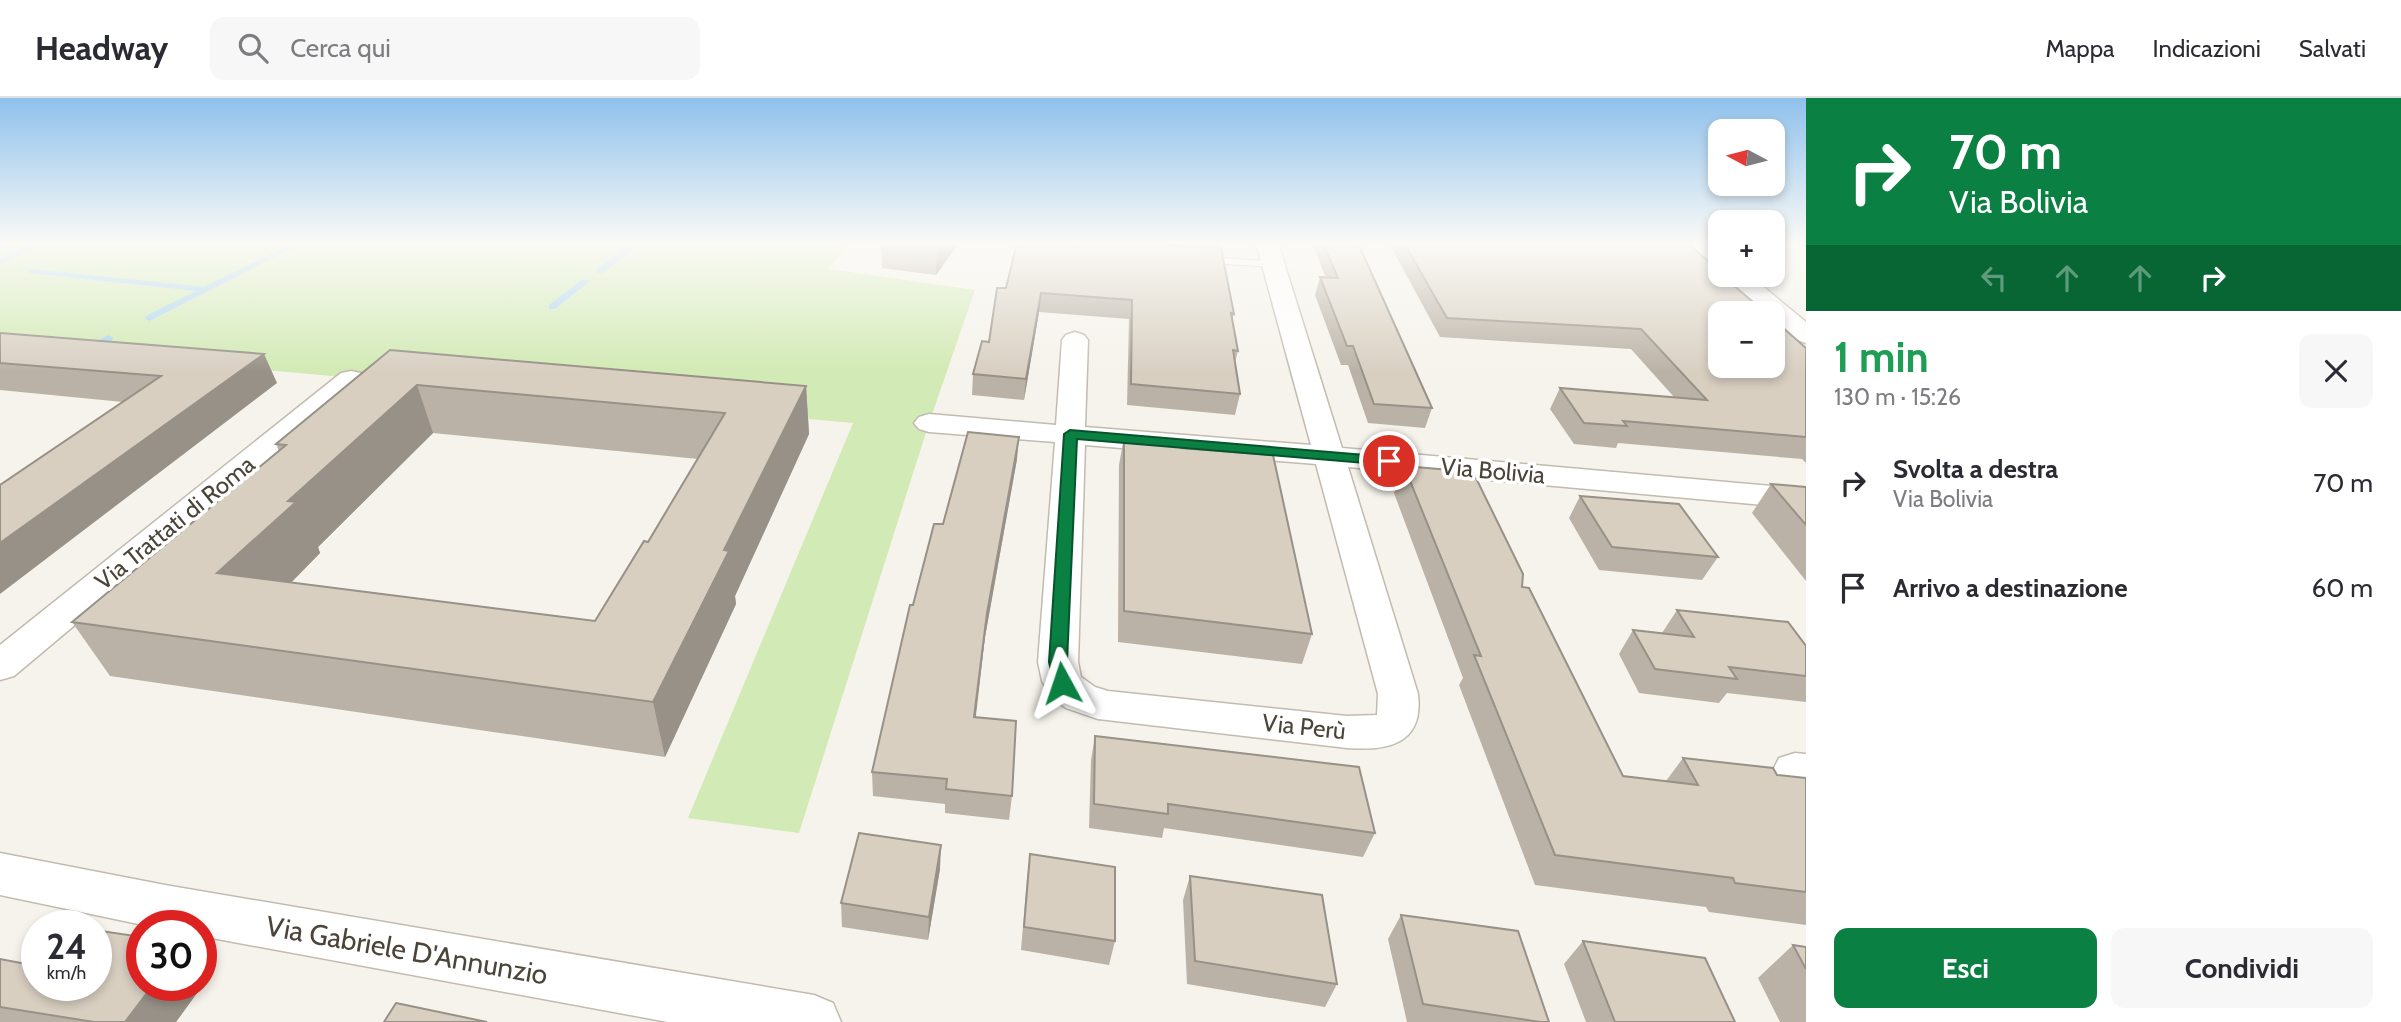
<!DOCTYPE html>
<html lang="it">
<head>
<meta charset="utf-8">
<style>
	body { margin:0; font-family:Cabin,sans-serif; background:#f7f7f7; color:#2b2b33; height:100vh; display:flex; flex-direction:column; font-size:26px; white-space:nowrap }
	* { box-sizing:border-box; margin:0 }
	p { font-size:23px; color:#7c7c81 }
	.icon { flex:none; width:38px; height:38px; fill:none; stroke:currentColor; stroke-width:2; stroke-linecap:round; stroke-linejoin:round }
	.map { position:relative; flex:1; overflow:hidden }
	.sheet { display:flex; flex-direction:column; background:#fff; width:595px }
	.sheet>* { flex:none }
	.hud { background:#0b8043; color:#fff; overflow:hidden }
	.needle { width:46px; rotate:277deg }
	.buttons { position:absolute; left:1708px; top:21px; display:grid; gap:14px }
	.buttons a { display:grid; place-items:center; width:77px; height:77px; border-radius:14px; background:#fff; box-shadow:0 4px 10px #0003; font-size:35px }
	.speed { position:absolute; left:21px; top:812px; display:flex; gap:14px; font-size:35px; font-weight:700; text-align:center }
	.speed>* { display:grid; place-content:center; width:91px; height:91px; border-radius:50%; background:#fff; box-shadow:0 4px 10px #0003; line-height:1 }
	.speed small { font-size:18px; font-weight:400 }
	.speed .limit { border:10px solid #d22; background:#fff; color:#111 }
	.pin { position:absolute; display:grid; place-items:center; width:60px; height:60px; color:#fff; margin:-30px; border:4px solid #fff; border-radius:50%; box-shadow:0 2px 7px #0007 }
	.me { position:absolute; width:77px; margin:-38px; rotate:355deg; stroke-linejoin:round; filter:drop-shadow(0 0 5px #0008) }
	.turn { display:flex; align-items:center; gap:24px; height:147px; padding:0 28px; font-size:32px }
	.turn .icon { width:91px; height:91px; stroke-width:2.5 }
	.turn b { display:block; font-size:49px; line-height:60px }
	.lanes { display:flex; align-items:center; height:66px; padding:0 28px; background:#0003; justify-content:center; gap:35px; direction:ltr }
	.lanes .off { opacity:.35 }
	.round { display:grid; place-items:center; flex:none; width:74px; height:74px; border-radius:14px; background:#f7f7f7 }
	.summary { display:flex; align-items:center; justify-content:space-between; height:119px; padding:0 28px }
	h1 { font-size:42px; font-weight:800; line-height:52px; color:#1e9e55 }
	.button { display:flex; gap:14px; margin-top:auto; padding:14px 28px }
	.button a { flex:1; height:80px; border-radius:14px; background:#0b8043; color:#fff; font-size:28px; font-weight:800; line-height:80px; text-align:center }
	.button a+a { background:#f7f7f7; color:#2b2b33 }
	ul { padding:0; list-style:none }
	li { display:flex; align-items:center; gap:21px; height:105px; padding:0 28px }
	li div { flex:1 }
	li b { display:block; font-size:26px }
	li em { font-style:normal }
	header { display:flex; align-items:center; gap:42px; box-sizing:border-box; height:98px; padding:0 35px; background:#fff; border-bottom:2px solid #e1e1e2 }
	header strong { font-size:33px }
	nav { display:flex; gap:38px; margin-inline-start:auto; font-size:24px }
	.search { width:490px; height:63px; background:#f7f7f7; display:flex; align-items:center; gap:18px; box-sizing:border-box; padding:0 24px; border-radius:14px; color:#7c7c81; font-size:26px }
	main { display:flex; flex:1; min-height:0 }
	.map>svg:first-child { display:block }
	.green { fill:#d2eab5 }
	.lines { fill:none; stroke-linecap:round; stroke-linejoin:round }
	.stream { fill:#a9d4f2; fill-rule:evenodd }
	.service-casing { stroke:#c2bbae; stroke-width:2 }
	.minor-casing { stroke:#c2bbae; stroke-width:3 }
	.service { fill:#fff; fill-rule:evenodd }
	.minor { fill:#fff; fill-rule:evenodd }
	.wall { fill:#bab2a6; fill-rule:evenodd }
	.shaded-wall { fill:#979187 }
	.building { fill:#d8cfc1; stroke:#979187; stroke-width:2; fill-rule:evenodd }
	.route { fill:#0b8043; stroke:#07532c; stroke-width:2 }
	.labels { text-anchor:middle; stroke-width:7; stroke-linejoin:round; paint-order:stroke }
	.street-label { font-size:24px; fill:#4b4439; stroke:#fff }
	.near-street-label { font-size:28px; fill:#4b4439; stroke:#fff }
</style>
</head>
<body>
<header>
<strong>Headway</strong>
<div class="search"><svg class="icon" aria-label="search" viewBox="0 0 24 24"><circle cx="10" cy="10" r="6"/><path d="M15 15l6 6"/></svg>Cerca qui</div>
<nav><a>Mappa</a><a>Indicazioni</a><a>Salvati</a></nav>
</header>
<main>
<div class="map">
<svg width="1806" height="924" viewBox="0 0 1806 924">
	<rect width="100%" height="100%" fill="#f6f3ec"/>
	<path class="green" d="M7,145H850L828,171L975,192L929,325L799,735L688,720L853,325L0,248V148Z"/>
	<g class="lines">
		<path class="stream" d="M33,145H43L0,166V161Z
			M293,145H303L149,223L145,220L146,218L196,193L31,175L27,173L31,171L204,189Z
			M633,145H642L603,175H597V171Z
			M583,181L590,183L555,211H549V207Z
			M109,237L113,240L112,242L90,252H84L82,250Z"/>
		<g class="service-casing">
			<path id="service" d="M1201,159L1273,163L1279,166L1273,169L1197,164L1195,162Z"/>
		</g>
		<g class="minor-casing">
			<path id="minor" d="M1256,145H1278L1342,350L1806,391V411L1348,369L1418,596C1424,646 1388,653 1347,650L1098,621L1066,610L1052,600L1042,583L1038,564L1055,344L929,334L919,331L914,325L919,319L929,316L1056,327L1062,242L1066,237L1075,234L1084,237L1088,242L1085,329L1311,347ZM1085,347L1316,366L1378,596L1377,617L1347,618L1108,593L1095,589L1081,579L1078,564Z
				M1687,145H1711L1720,153V171L1712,169Z
				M1724,177H1749L1806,224V245L1797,242L1773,221V215H1766Z
				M351,273L361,275L365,281L361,287L14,578L0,582V547L341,275Z
				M1795,655L1806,656V690L1779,684L1773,672L1779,660Z
				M0,755L165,787L814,897L833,905L841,924H668L201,838V828H148L0,797Z"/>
		</g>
		<use href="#service" class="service"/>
		<use href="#minor" class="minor"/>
	</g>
	<path class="wall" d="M881,145H959L936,177L882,170Z
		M1017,145H1067L1074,148L1080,145H1217L1216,150L1234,216L1232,224L1238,253L1235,264L1240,296L1235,317L1127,307L1129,221L1039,214L1024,302L972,297L973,276L989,244L1006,190Z
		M1312,145H1358L1432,310L1425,330L1368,325L1348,267H1341L1315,197L1320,179L1326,180Z
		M1389,145H1687L1721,186L1806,250V365L1802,361L1618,345L1616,350L1574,346L1550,311L1560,290L1674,299L1631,251L1440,239Z
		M0,235L277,285L123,304L0,292Z
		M390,252L806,288L809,336L735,498L736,506L665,659L110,578L72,524L279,353L276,346ZM433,335L698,361L648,444L595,523L291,485L320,455L318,449Z
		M1124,339L1181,350L1312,536L1302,566L1118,544L1119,367Z
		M1017,361L985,539L975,619L1012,698L1009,722L945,715V706L873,698L872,674L913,507L943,426Z
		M1404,368L1522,489L1623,678L1666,683L1683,660L1777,677L1806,680V827L1709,814L1706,809L1535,787L1459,587L1463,580L1394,395Z
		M1771,386L1806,389V483L1752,415Z
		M1580,398L1718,459L1702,482L1599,472L1569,420Z
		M1677,512L1806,548V604L1727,595L1719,605L1639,595L1619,556L1633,532L1662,535Z
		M1095,638L1375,735L1363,759L1164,730L1162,740L1089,730L1091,662Z
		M1030,756L1115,843L1109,867L1021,852L1027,780Z
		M940,771L928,842L842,829L841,805Z
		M1190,778L1337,886L1325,909L1187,886L1183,802Z
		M1401,817L1549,924H1407L1388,841Z
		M1583,843L1735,924H1586L1564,866Z
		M1793,847L1806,849V924H1780L1758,880Z
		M0,861L37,887L210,877L176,924H0Z"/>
	<path class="shaded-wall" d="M937,145H959L936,177Z
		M1041,195L1039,214L1024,302L1026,281Z
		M264,256L277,285L0,496V445Z
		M417,287L433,335L318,449L320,455L247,529L217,475L288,403Z
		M806,288L809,336L735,498L736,506L665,659L653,604L724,452Z
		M1019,339L1017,361L985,539L973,643L974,619L987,515Z
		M941,747L940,771L928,842L929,819Z
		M201,866L210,877L176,924H125L153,887H201Z"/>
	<path class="building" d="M1017,145H1066L1074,148L1080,145H1168L1169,147L1221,150L1234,216L1231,215L1238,253L1233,252L1240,296L1131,286L1132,202L1041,195L1026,281L973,276L982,243L989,244L997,190H1006Z
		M1323,145H1358L1432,310L1374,306L1353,248H1347L1320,179L1338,180Z
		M1404,145H1687L1707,162L1720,163L1721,186L1733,187L1766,215H1720V268H1773V221L1806,250V339L1623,323L1627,328L1584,325L1560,290L1707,302L1641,231L1447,220Z
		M0,235L264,256L0,445V387L161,278L0,265Z
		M390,252L806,288L724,452L729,453L653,604L72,524L286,347L276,346ZM417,287L725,315L648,444L644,443L595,523L217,475L296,404L288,403Z
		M968,334L1019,339L987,515L974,619L1016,623L1012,698L946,691L947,681L872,674L910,507H913L934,426H943Z
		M1124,339L1181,344V350L1273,357L1312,536L1124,513Z
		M1404,368L1473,374L1523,476L1522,489L1529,490L1623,678L1698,687L1683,660L1773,670L1777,677L1806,680V794L1735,785L1733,780L1555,757L1474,557L1481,558Z
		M1771,386L1806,389V427Z
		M1580,398L1679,406L1718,459L1612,449Z
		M1677,512L1788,524L1806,548V578L1729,569L1737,581L1655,571L1633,532L1694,539Z
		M1095,638L1359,669L1375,735L1168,706V716L1094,706Z
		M859,735L941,747L929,819L841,805Z
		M1030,756L1115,769V843L1024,829Z
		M1190,778L1322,797L1337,886L1195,863Z
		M1401,817L1518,833L1549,924H1540L1423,906Z
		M101,833L142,839V887H153L125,924H94L0,909V861L37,868V887H96V839Z
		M1583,843L1705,860L1735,924H1615Z
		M1793,847L1806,849V871Z
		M396,905L487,924H384Z"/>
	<linearGradient id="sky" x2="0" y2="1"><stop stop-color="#8fc1ec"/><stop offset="0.53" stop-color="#fbfaf6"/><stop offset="1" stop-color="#fbfaf6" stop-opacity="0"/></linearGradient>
	<rect width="1806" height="274" fill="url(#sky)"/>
	<path class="route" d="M1070,332L1389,359L1396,363L1389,367L1077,341L1067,564L1071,585L1068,590H1055L1049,564L1064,336Z"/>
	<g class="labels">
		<g class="street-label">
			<text transform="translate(1493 373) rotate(5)" y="8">Via Bolivia</text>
			<text transform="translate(175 425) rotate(-39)" y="8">Via Trattati di Roma</text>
			<text transform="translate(1304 629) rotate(6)" y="8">Via Perù</text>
		</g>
		<g class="near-street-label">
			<text transform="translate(407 852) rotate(10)" y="10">Via Gabriele D'Annunzio</text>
		</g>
	</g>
</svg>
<div class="buttons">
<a><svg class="needle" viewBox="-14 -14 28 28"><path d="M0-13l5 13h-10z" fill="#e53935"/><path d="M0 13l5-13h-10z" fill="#7c7c81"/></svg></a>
<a>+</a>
<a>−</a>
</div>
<div class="speed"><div>24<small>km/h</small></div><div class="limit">30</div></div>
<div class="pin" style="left:1389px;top:363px;background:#d93025"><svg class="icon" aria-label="arrive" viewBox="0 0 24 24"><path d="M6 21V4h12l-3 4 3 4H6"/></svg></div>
<svg class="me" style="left:1062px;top:585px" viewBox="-20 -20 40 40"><path d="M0-17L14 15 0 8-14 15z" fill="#0b8043" stroke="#fff" stroke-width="4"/></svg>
</div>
<section class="sheet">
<div class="hud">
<div class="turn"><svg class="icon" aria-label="right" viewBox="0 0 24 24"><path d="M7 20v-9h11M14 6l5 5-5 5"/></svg><div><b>70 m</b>Via Bolivia</div></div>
<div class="lanes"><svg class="icon off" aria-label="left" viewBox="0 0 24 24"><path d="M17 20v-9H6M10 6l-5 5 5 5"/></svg><svg class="icon off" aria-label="ahead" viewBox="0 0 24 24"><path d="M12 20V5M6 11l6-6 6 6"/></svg><svg class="icon off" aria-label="ahead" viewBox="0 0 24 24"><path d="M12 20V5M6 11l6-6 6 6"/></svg><svg class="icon" aria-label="right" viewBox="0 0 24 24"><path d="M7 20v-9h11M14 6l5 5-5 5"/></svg></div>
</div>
<div class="summary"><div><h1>1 min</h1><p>130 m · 15:26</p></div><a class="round"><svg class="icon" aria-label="close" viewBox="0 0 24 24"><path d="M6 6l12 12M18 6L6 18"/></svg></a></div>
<ul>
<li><svg class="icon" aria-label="right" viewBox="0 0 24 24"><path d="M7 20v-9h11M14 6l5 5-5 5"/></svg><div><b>Svolta a destra</b><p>Via Bolivia</p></div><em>70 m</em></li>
<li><svg class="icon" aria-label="arrive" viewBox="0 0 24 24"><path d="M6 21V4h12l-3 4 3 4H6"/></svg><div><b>Arrivo a destinazione</b></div><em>60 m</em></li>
</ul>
<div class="button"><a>Esci</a><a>Condividi</a></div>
</section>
</main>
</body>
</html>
